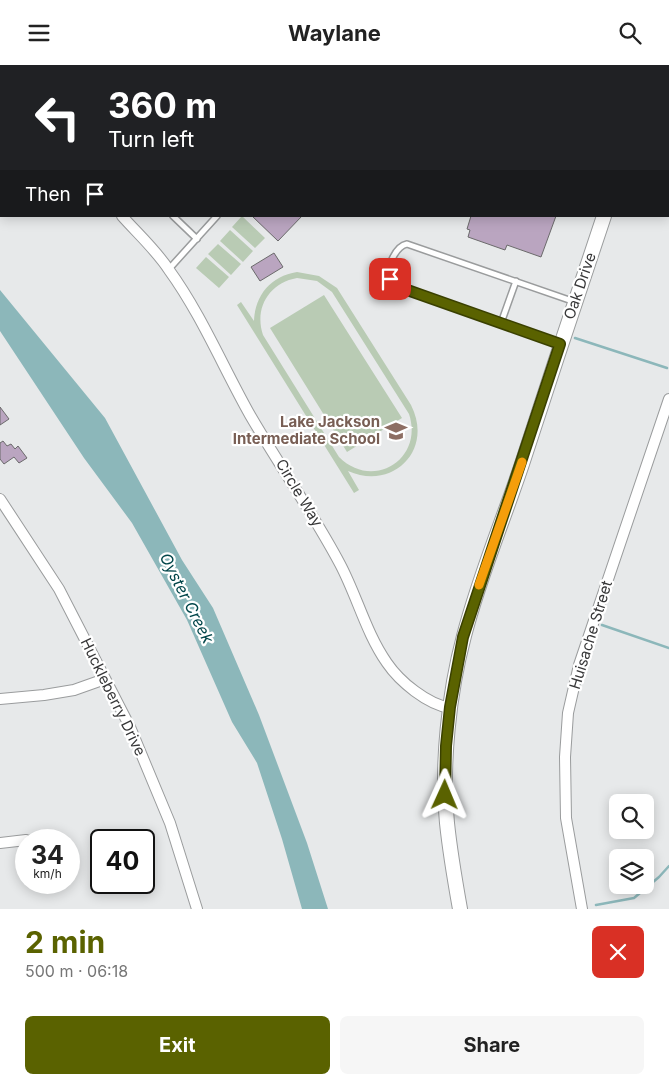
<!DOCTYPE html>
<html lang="en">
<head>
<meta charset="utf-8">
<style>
	body { margin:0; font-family:Inter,sans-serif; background:#f6f6f6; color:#222; height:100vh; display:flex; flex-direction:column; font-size:19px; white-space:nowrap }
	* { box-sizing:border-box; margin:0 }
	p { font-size:16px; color:#767676 }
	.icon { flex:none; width:28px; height:28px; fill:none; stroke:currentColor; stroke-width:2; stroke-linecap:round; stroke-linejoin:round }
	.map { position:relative; height:844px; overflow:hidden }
	.sheet { display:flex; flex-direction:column; background:#fff; flex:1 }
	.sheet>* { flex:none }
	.guide { position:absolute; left:0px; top:0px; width:670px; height:152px; box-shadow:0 2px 12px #0003; background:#202124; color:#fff; overflow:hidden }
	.tools { position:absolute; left:609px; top:729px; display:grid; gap:10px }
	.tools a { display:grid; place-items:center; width:45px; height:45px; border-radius:8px; background:#fff; box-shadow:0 2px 12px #0003; font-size:25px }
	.speed { position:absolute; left:15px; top:764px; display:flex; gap:10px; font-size:25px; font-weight:700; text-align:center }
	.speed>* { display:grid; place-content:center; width:65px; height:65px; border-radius:50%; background:#fff; box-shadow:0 2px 12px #0003; line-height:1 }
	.speed small { font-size:12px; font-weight:400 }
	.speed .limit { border:2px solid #111; border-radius:8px; background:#fff; color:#111 }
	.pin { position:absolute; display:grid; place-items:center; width:42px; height:42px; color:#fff; margin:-21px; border-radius:10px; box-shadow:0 2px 8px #0006 }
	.me { position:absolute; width:55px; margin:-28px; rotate:1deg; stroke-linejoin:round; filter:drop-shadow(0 0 4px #0008) }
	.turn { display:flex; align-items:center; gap:18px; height:105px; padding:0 25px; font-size:22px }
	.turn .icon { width:65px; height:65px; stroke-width:2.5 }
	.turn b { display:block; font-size:35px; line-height:42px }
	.then { display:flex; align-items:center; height:48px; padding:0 25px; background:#0003; gap:10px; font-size:19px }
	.round { display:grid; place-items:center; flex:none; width:52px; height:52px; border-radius:8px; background:#f6f6f6 }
	.overview { display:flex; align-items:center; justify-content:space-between; height:85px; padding:0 25px }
	h1 { font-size:30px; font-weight:700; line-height:38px; color:#5a6200 }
	.button { display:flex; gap:10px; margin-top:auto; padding:10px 25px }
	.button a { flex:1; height:58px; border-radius:8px; background:#5a6200; color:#fff; font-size:20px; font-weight:700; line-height:58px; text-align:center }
	.button a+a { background:#f6f6f6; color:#222 }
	header { display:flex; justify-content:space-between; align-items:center; height:65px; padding:0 25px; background:#fff; font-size:22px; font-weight:700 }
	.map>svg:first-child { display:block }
	.green { fill:#b9cbb4; fill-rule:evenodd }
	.water { fill:#8cb7ba }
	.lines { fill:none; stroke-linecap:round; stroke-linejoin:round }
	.stream { stroke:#8cb7ba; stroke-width:2.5 }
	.building { fill:#baa5c0; stroke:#6b6a6b }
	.lane-casing { stroke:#9a9c9d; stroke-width:8 }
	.street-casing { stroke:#9a9c9d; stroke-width:12 }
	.secondary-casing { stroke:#9a9c9d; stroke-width:16 }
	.lane { stroke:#fff; stroke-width:5 }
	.street { stroke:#fff; stroke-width:10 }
	.secondary { stroke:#fff; stroke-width:14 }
	.route-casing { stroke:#3a4000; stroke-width:12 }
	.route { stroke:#5a6200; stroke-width:9 }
	.slow { stroke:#f59e0b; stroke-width:9 }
	.labels { text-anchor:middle; stroke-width:4.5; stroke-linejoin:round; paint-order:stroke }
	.street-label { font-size:15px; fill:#373738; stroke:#fff }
	.education-label { font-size:15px; font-weight:bold; fill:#785e54; stroke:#fff; text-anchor:end }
	.water-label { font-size:16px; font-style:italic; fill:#004549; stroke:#fff }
</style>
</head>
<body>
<header><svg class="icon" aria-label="menu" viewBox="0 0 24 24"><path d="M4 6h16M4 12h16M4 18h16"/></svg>Waylane<svg class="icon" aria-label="search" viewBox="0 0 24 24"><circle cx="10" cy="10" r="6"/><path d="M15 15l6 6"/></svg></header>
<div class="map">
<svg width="669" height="844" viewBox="0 0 669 844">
	<rect width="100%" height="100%" fill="#e7e9ea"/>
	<path class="green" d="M242,151L265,173L255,183L232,162Z
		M230,165L253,186L243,197L220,176Z
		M218,179L241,199L231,210L208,189Z
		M206,192L229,212L219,223L196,203Z
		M297,207L319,211L337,223L411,340C434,385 393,426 348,406L359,425L354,428L237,240L241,237L254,256C255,230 271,211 297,207ZM297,213L317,216L332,227L409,349C424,394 373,426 339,392L263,270C254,243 269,218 297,213Z
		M324,230L402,353L347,387L270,263Z"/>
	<path class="water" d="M0,225L105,353L182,495L213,543L259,650L307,778L328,844H302L282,774L257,698L232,657L187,555L132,458L84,393L0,266Z"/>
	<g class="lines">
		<path class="stream" d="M575,273L667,303
			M602,560L669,583
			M596,840L634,833L659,812L669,801"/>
	</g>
	<path class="building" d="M252,151H302L278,176Z
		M471,151H556L541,192L507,180L505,185L468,172L470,165L467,164Z
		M274,188L283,202L260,216L251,202Z
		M0,342L9,354L0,360Z
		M3,376L7,381L11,379L15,384L18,381L27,393L19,398L14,392L4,399L0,394V378Z"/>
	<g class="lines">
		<g class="lane-casing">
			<path id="lane" d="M282,0L286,1
				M382,0L385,1
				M271,1V0
				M173,151L197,174
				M169,204L217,151
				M501,258L516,216
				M560,279L396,221C394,219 392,217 390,215C385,203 396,181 407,179L575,237"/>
		</g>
		<g class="street-casing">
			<path id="street" d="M0,29L1,31
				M122,151C138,169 156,185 169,205C201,249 223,302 250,350C279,400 313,448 340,499C357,531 366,568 387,598C400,617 427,639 450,643
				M0,434L59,524L130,662L170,758L197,844
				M0,634L44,630L74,625L105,614
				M32,775L55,773
				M0,778L26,775
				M582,844L566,753L565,692L568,648L579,600L669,334"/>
		</g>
		<g class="secondary-casing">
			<path id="secondary" d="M605,0L608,1
				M650,0L653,1
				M460,844C455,816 450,787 447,758C441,701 449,627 464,571C479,512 503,456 522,399C549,316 576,234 604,151"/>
		</g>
		<use href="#lane" class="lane"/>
		<use href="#street" class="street"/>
		<use href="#secondary" class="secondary"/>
	</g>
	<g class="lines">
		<g class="route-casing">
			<path id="route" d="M390,214L396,221L560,279L463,572L450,642L446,681L445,730"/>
		</g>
		<use href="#route" class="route"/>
		<path class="slow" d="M479,520L522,397"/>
	</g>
	<defs>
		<g id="school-bare" transform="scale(1.725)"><path d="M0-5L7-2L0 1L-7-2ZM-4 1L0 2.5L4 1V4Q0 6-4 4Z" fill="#8d6e63" stroke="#fff" stroke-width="2.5" paint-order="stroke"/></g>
	</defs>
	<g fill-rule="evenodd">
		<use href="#school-bare" x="396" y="366"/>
	</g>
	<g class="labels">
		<g class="street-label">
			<text transform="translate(580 221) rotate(-71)" y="5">Oak Drive</text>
			<text transform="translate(299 428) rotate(59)" y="5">Circle Way</text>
			<text transform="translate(591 570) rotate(-73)" y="5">Huisache Street</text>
			<text transform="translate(113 632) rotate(64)" y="5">Huckleberry Drive</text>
		</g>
		<g class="education-label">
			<text x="380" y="362">Lake Jackson<tspan x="380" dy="17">Intermediate School</tspan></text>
		</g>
		<g class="water-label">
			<text transform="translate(187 533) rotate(63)" y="6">Oyster Creek</text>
		</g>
	</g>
</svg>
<div class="tools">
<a><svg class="icon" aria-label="search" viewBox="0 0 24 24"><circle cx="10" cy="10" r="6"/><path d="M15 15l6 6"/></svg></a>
<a><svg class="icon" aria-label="layers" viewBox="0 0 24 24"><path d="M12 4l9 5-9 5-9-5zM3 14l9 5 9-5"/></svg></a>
</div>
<div class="speed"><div>34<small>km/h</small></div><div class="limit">40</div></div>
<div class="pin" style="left:390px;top:214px;background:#d93025"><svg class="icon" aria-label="arrive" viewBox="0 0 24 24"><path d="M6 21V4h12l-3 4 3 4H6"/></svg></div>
<svg class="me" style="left:445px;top:730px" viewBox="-20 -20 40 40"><path d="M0-17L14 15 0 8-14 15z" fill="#5a6200" stroke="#fff" stroke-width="4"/></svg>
<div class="guide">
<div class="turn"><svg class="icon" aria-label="left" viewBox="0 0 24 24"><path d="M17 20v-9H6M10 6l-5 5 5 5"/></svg><div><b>360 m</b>Turn left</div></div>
<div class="then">Then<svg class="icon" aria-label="arrive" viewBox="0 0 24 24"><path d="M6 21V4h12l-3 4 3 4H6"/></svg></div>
</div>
</div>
<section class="sheet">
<div class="overview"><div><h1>2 min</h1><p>500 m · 06:18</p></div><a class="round" style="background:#d93025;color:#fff"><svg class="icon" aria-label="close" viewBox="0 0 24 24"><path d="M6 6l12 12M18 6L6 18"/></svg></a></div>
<div class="button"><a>Exit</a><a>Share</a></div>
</section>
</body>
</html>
